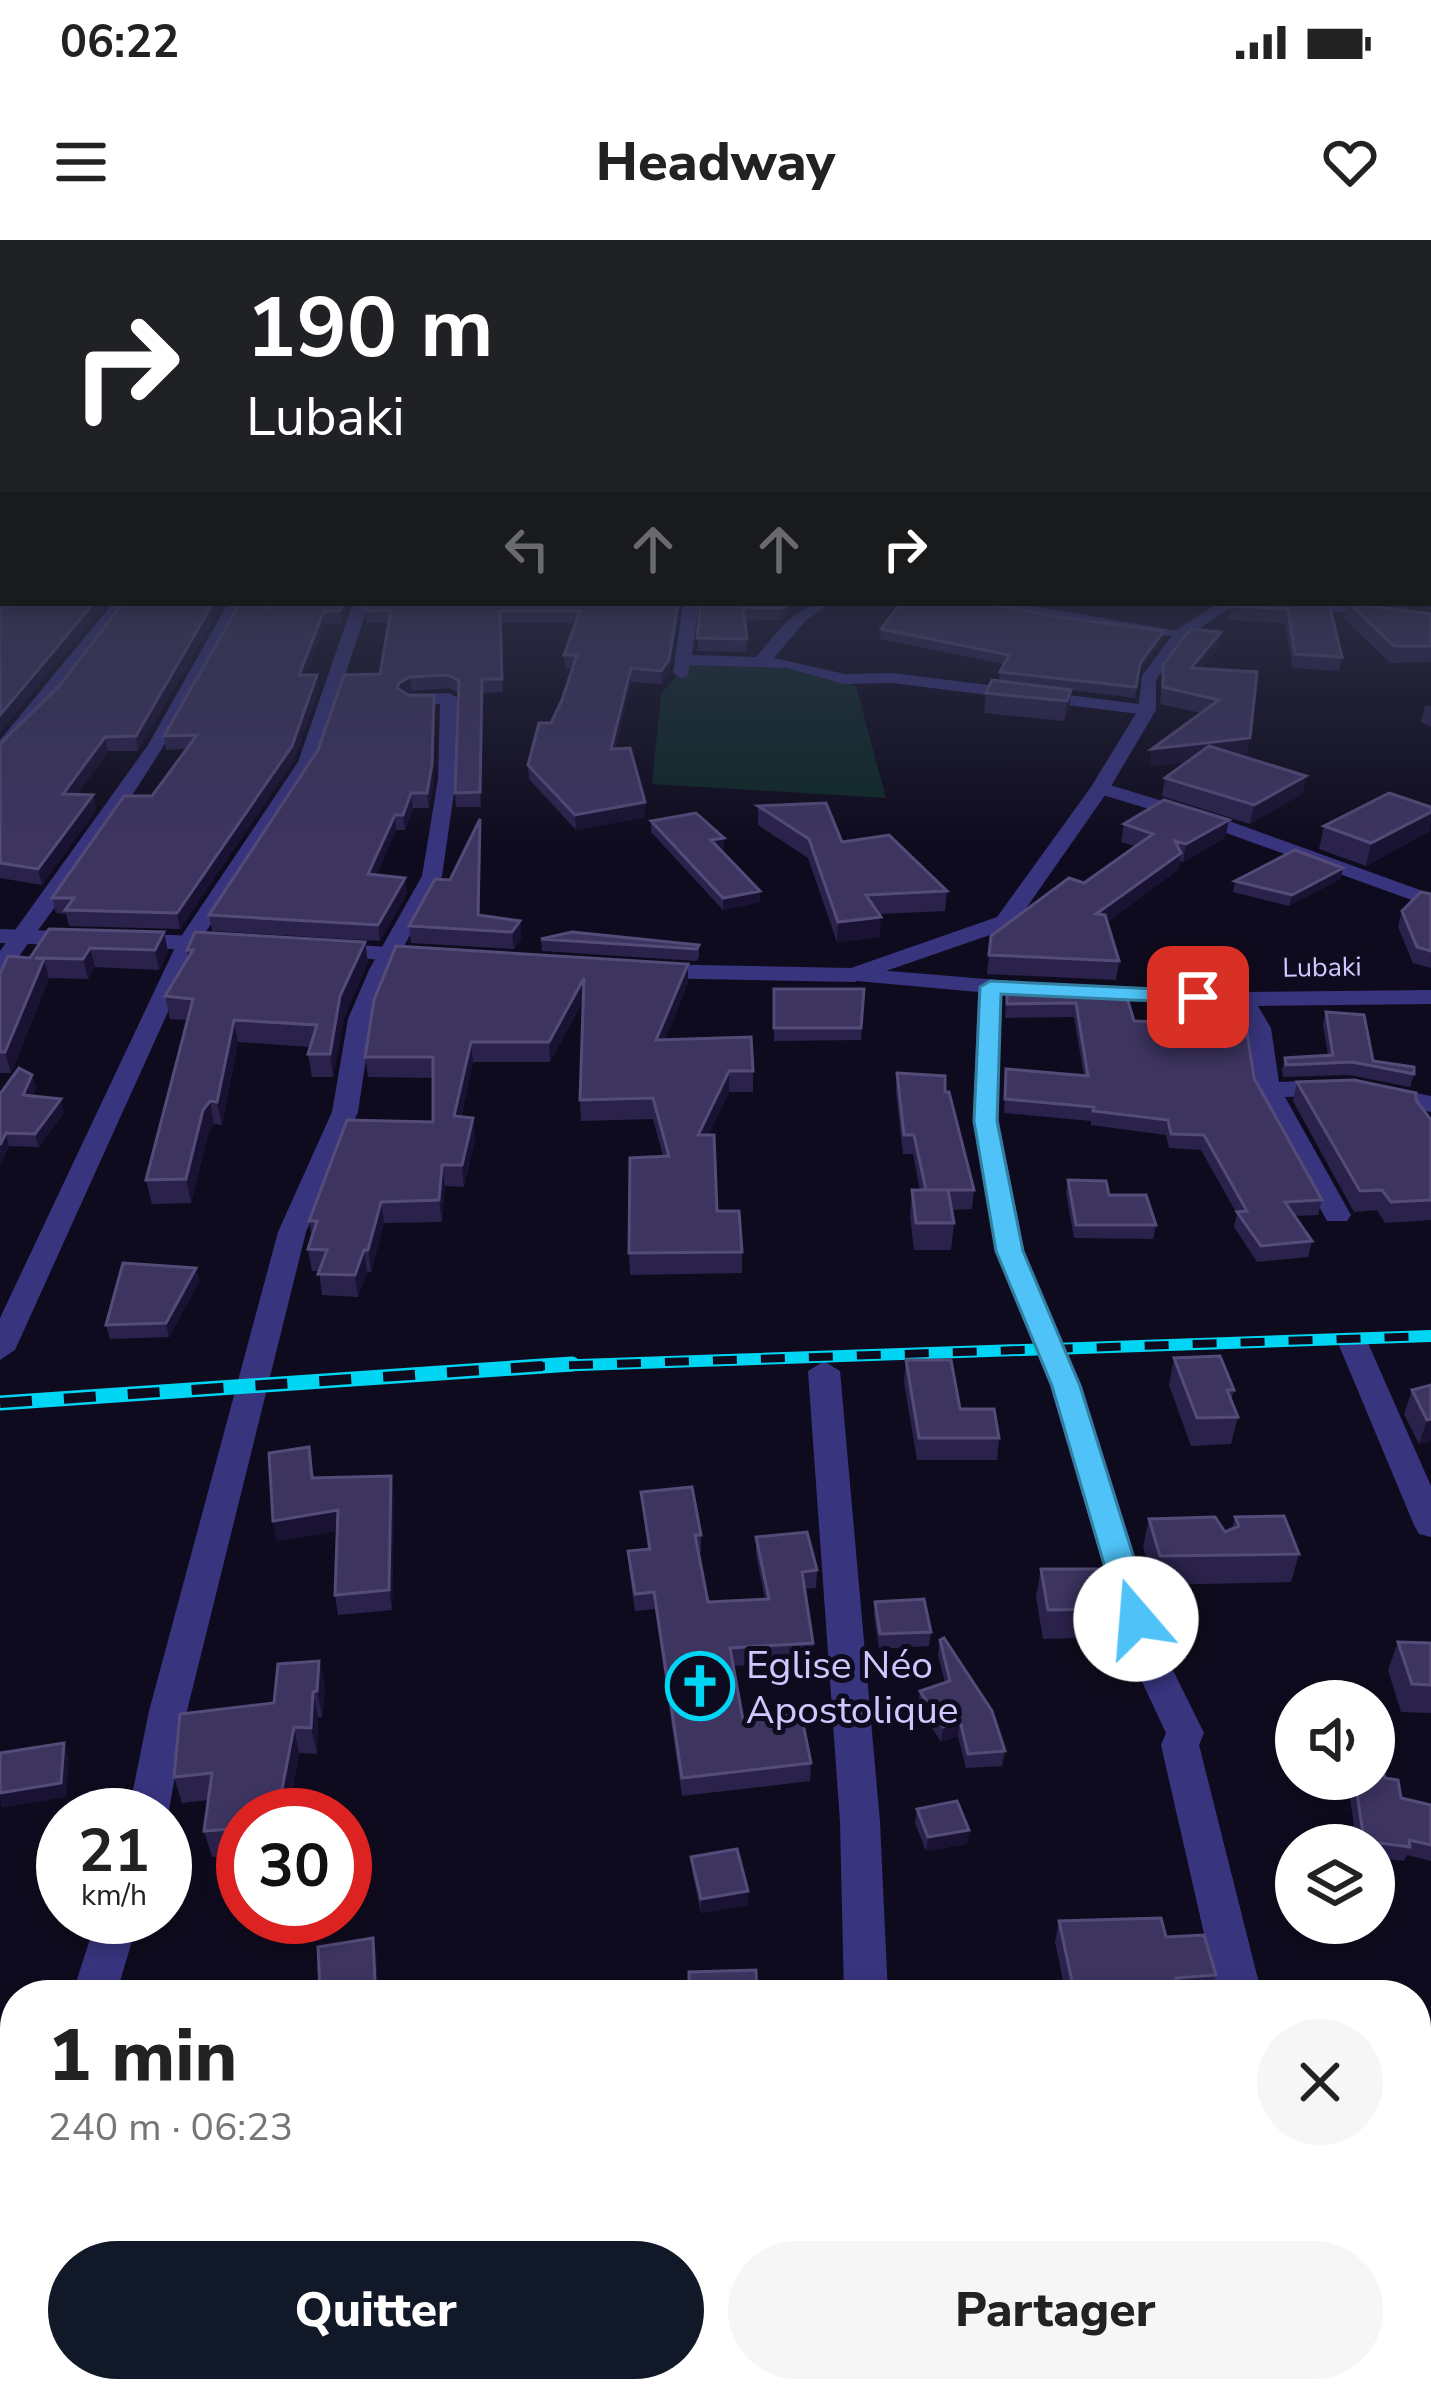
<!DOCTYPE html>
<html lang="fr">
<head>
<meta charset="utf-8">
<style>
	body { margin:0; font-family:"Nunito Sans",sans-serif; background:#f6f6f6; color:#222; height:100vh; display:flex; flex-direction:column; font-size:45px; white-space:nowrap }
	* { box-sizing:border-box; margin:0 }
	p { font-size:39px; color:#767676 }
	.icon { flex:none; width:66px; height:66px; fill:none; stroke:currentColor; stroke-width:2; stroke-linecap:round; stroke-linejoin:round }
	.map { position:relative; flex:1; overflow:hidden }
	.side { position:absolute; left:0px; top:1740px; width:1431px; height:423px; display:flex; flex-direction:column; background:#fff; border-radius:48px 48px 0 0; box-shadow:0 6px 18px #0003 }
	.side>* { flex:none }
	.guide { position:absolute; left:0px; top:0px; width:1431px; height:366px; box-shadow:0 6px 18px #0003; background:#202124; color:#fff; overflow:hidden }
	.fabs { position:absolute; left:1275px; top:1440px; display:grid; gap:24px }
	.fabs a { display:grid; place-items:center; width:120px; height:120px; border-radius:50%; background:#fff; box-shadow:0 6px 18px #0003; font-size:60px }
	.speed { position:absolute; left:36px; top:1548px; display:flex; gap:24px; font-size:60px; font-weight:700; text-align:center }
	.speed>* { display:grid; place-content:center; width:156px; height:156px; border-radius:50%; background:#fff; box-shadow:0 6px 18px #0003; line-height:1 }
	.speed small { font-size:30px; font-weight:400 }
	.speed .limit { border:18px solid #d22; background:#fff; color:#111 }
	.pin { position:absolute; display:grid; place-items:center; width:102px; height:102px; color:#fff; margin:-51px; border-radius:24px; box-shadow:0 6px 18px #0006 }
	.me { position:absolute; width:132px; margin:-66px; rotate:342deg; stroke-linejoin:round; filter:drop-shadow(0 0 9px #0008) }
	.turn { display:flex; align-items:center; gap:42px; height:252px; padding:0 48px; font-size:54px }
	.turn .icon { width:156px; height:156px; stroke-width:2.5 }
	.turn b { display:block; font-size:84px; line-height:102px }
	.lanes { display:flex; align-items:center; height:114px; padding:0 48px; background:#0003; justify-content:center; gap:60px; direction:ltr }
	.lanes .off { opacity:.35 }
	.round { display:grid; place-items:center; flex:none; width:126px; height:126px; border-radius:63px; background:#f6f6f6 }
	.headline { display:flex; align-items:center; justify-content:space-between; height:204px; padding:0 48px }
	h1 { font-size:72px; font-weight:800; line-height:90px }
	.primary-button { display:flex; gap:24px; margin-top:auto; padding:24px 48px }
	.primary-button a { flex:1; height:138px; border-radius:72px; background:#111827; color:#fff; font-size:48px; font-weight:800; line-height:138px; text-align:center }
	.primary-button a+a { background:#f6f6f6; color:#222 }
	.status { display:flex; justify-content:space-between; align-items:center; height:84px; padding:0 60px; background:#fff; direction:ltr }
	.status svg { height:33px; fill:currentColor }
	header { display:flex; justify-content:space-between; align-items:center; height:156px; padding:0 48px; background:#fff; font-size:54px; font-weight:800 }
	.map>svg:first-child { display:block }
	.green { fill:#0e2827 }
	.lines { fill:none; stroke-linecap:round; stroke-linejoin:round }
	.minor { fill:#38347e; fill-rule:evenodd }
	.tertiary { fill:#38347e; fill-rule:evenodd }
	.rail-far1-casing { stroke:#00d6f3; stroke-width:12 }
	.rail-casing { stroke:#00d6f3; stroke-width:15 }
	.rail-far1 { stroke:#0f0b1e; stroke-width:8; stroke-dasharray:24; stroke-linecap:butt }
	.rail { stroke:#0f0b1e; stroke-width:10; stroke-dasharray:32; stroke-linecap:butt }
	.wall { fill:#2b224c }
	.shaded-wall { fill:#191232 }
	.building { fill:#3d3460; stroke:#544b79; stroke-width:3 }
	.route { fill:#4fc3f7; stroke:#337fa1; stroke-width:3 }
	.labels { text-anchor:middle; stroke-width:10; stroke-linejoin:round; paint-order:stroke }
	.far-street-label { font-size:27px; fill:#cfc8ff; stroke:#0f0b1e }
	.near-poi-label { font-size:39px; fill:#cfc8ff; stroke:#0f0b1e; text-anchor:start }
</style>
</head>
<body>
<div class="status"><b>06:22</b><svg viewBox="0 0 49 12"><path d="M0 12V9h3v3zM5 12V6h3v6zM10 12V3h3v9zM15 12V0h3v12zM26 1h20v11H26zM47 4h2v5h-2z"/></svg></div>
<header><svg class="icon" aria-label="menu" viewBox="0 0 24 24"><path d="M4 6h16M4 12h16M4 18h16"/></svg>Headway<svg class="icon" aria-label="heart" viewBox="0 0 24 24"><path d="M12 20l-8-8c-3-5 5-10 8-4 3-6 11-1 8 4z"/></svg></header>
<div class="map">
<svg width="1431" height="2162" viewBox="0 0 1431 2162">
	<rect width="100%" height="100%" fill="#0f0b1e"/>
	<path class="green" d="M689,422L785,424L856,446L886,558L652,544L661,454Z"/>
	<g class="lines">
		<path class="minor" d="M113,363H129L59,456L0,517V500Z
			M228,363H244C178,494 96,613 8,731L0,733V711L148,505Z
			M353,363H369L316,522L200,701L15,1110L0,1120V1078L178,701L298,522Z
			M683,363H699L692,415L756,417C778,392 795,363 831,363L805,381L774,418L845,434L892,433L1147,465L1156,470L1147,475L892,443L844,444L787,428L690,425L687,437L681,438L673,433Z
			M979,363H1015L1190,393C1171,405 1001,376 979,363Z
			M1276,363H1322L1431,376V386Z
			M449,453L458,458L456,539L442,636L391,730L372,779L358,872L306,992L187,1471L168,1575L165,1581V1575H128L149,1471L278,992L332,872L348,779L369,730L422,636L438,539L440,464L412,465L403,460L412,455Z
			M1100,542L1229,581L1431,654V667L1215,589L1093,552L1090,548Z
			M854,728L1010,741L1022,748L1018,753L1001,754L999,881L1024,1011L1082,1146L1166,1416L1204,1493L1199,1505L1262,1755H1218L1161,1505L1166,1493L1130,1416L1050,1146L996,1011L973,881L978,752L846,740V730Z
			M1088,745L1242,752L1431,750V764L1258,766L1271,788L1279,842L1349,839L1431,856V872L1349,855L1285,857L1351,975L1347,981H1327L1255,850L1247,788L1234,766L1080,757L1076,752Z
			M1353,1093L1368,1103L1431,1246V1297L1419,1294L1414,1285L1338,1103Z
			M824,1121L840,1131L880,1582L888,1755H844L840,1582L808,1131Z
			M97,1677H139L116,1755H72Z
			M15,1984V2081L0,2087V1990Z
			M1431,2089V2141L1416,2142V2090Z
			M873,2148H1092L1086,2162H867Z"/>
		<path class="tertiary" d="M1219,363H1238L1188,396L1156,440V470L1110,548L1013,687L854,742L647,738L636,731L647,724L851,728L997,677L1091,547L1138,470L1142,436L1176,390Z
			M0,689L228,697L239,704L228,711L0,703Z
			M330,703L431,710L442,717L431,724L322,715V705Z"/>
		<g class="rail-far1-casing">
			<path id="rail-far1" d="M521,1127L1431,1096"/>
		</g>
		<g class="rail-casing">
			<path id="rail" d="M0,1163L572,1124"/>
		</g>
		<use href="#rail-far1" class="rail-far1"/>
		<use href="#rail" class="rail"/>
	</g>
	<path class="wall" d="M123,363H223L138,511H108L77,555H93L96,570L42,645L0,638V504L60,445Z
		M349,363L341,383L325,384L306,435H317L319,449L294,520L180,689L69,686L66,674L56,673L52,658L152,556L187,509L166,510L164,496L268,368Z
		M680,363L669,434L662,444L631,442L615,509L645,562V577L576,590L529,539L528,525L562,460L573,428H565L564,415L576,383H501L503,452L483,453L481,567H456L455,553L459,453L449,448L412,451L406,454L408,455H434V539L429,568H413L405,590H396L376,635L407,653L380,701L212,691L209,675L380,434L389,383H367L365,371Z
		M701,363H789L788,375L782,380L745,381L747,412L697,411Z
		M1329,363L1342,417L1339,431L1293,428L1285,383L1228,380L1230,366Z
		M1347,363L1431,374V422L1390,423L1344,378Z
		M1371,363H1408L1406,369Z
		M1051,376L1164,391L1162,401L1138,433L1135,458L1071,450L1069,470L1064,481L984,473L986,453L999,441L1000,432L1004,424L880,399L881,389Z
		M1221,392L1218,408L1201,428L1247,515L1242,516L1306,536L1302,554L1250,584L1162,556L1165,538L1187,522L1150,526L1152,509L1201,473L1160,464L1163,425Z
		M1425,466H1431V487L1421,482Z
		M758,566L842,602L947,651L945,671L879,674L880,697L837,702L808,618L758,585Z
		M480,579V676L520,681L521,699L514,709L411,703L409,686L450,640Z
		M1229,580L1225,598L1183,622L1180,621L1178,630L1107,682L1119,721L1116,740L987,734L991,696L1084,643L1135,606L1121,602L1124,584Z
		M651,581L724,598V609L720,610L760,651V662L723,670L651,592Z
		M1324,586L1430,591L1366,626L1319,609Z
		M1343,628L1340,639L1289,666L1233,652L1235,641Z
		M1431,654V728L1413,723L1398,687L1402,671Z
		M164,692L168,712L159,730L95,727L88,739L49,738L11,833H0V734L30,718Z
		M541,699L699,705V717L697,721L542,711Z
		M365,702L368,723L344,778L333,837H312L308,814L310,807L238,802L222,885L214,884L208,894L191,963L152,964L146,940L187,780L170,779L165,756L188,718L187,710Z
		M688,724V743L665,800L753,831V852H729L708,895L717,971L742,1012V1033L630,1035L629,1013L663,916L653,879L581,881L580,860L583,761L550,822H473L461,877L473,878L475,899L464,947L445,946L442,982L384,983L371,1032H367L358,1057L322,1055L319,1031H312L308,1009L312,998L309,981L433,882V838L368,837L365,817Z
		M1007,746L1125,751L1134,781L1254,838L1322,960L1318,975L1295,976L1312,1001L1308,1017L1257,1022L1234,987L1237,974L1201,910L1169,908L1166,895L1091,885V881L1004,873L1006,829L1084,836L1074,777L1005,778Z
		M774,749H864L861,800L774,801Z
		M1326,772L1373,821L1414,834L1410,847L1349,835L1283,837L1282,830L1285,818L1328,815L1323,784Z
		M897,833L945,852L974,950L972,969L952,970L954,983L951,1010H914L910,976L912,950H920L913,914H903L896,852Z
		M32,835L36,848L32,856L64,872L39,907L9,906L0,926V854Z
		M1297,842L1416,860L1431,880V980L1385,983L1377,970L1354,972L1293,861Z
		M1068,940L1109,955L1156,985L1153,999L1074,998L1066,953Z
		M196,1028L199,1042L169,1097L110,1099L106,1085Z
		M1174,1118L1234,1150L1231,1161L1238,1177L1231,1204L1191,1206L1169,1145Z
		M906,1120L960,1169L999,1198L997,1220H917L904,1142Z
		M1431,1145V1201L1419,1204L1404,1174L1412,1150Z
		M312,1227L314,1238L391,1236L394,1256L392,1370L338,1375L335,1355L337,1291L277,1301L273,1281Z
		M641,1252L701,1295V1312H698L708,1362L765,1359L756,1315V1297L817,1330L816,1348L804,1349L813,1403L812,1421L734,1426L743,1480L811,1523L810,1541L682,1556L655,1369L635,1371L629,1329L628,1311L648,1309Z
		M1235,1277L1299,1314L1291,1342L1154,1345L1143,1307L1149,1279L1225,1292L1232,1289Z
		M1041,1329L1111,1369L1105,1397L1043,1399L1036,1357Z
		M875,1362L931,1392L929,1406L879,1409L874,1376Z
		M940,1400L1005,1511L1002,1526L966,1528L958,1496L941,1502L918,1465L920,1451L945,1443L938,1415Z
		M1398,1402L1431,1403V1473L1401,1472L1388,1430Z
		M319,1421L325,1447L322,1477H318L317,1514L299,1513L288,1575H243V1614L212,1617L204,1591L208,1560L182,1563L174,1537L274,1463Z
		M1385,1538L1401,1558L1431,1565V1621L1407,1615L1404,1621L1374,1617V1605H1357L1347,1539Z
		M917,1569L969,1590L967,1604L926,1611L915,1583Z
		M691,1617L748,1651V1665L701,1673L692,1631Z
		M1059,1681L1166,1697L1216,1735L1210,1755H1066L1055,1702Z
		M373,1698L376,1712L378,1755H321L320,1751Z
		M1416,1921H1431V2017H1416Z
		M252,2148H318L314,2162H273L257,2159Z"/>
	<path class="shaded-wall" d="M94,363H107L0,493V475Z
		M213,363H223L138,511L136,496Z
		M343,363H349L341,383L340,371Z
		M678,363H680L669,434L662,444L661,431Z
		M789,363L788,375L782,380L783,368Z
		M324,371L325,384L301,449L299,435Z
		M1164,391L1162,401L1138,433L1140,423Z
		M1221,392L1218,408L1188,444L1191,428Z
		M631,428V442L611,523V509Z
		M317,435L319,449L294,520L180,689L177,673Z
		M410,437L412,451L401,456L397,448L399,443Z
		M482,439L483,453L481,567L480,552Z
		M1071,450L1069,470L1064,481L1067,461Z
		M434,455V539L429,568L427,553Z
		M105,497L108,511L67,569L63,554Z
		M1250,498L1247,515L1150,526L1152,509Z
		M1306,536L1302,554L1250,584L1254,565Z
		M411,553L413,568L405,590L403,575Z
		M93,555L96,570L42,645L38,629Z
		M645,562V577L576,590L575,575Z
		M1431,572L1430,591L1366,626L1371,603Z
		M395,575L396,590L370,650L368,634Z
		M480,579L481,595L479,693L478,675Z
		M1229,580L1225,598L1183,622L1186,604Z
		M724,598V609L711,612V600Z
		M1181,613L1178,630L1093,693L1096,674Z
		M1343,628L1340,639L1289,666L1292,655Z
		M405,638L407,653L380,701L378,685Z
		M760,651V662L723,670V658Z
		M881,677L880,697L837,702L838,682Z
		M520,681L521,699L514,709L512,692Z
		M164,692L168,712L159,730L155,710Z
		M365,702L368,723L344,778L333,837L330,814L340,756Z
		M90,708L95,727L88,739L83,719Z
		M44,719L49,739L11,833L5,812Z
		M688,724V743L657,820L656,800Z
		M584,738L585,758L550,822L549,802Z
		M234,780L238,802L222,885L217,862Z
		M471,802L473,822L456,897L454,876Z
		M729,831V852L698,916V895Z
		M32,835L36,848L26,868L23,855Z
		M61,859L64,872L39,907L35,894Z
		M210,861L214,884L208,894L191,963L186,939L203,870Z
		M473,878L475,899L464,947L462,925Z
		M6,893L9,906L0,926V905Z
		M442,925L445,946L442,982L439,960Z
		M381,962L384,983L371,1032L368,1010Z
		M364,1010L367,1032L358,1057L355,1035Z
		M196,1028L199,1042L169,1097L166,1083Z
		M1431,1179V1201L1419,1204L1427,1180Z
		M391,1236L394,1256L392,1370L389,1350Z
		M338,1270L342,1290L277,1301L273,1281Z
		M319,1421L325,1447L322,1477L317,1451Z
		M313,1452L318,1477L317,1514L311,1488Z
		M960,1481L958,1496L941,1502L943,1487Z
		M294,1487L299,1513L288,1575H277Z
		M64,1503L69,1517L66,1557L1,1568L0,1553Z
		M969,1590L967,1604L926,1611L928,1597Z
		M748,1651V1665L701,1673V1659Z
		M373,1698L376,1712L378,1755L375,1742Z
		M310,2148H318L314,2162H310L308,2156Z"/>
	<path class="building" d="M0,325H3V347L0,345Z
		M3,360V363H94L0,475V362Z
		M123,363H213L136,496L105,497L63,554L93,555L38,629L0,623V504L60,445Z
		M240,363H265L268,368L269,363H343L340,371H324L299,435H317L292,506L177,673L65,670L74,658H52L124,556H152L197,495L164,496Z
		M368,363H678L669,420L661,431L631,428L611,509L630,508L645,562L575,575L528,525L539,483H551L562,460L577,415H564L580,371H500L502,439H482L480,552L455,553L459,441L448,435L410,437L399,443L397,448L408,455H434L432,524L427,553H411L403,575H395L368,634L405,638L378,685L209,675L318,510L344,435L380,434L391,370L365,371Z
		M701,363H788L783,368H743L747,399L697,398Z
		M901,363H986L1051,376L1164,391L1140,423L1136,447L1000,432L1009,415L881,389Z
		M1234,363H1329L1342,417L1295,414L1288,369L1230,366Z
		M1349,363L1431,374V406H1394Z
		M1190,389L1221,392L1191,428L1257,432L1250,498L1152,509L1219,460L1163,447V425Z
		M992,440L1071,450L1067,461L986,453Z
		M1209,506L1306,536L1254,565L1165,538Z
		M1389,553L1431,567V572L1371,603L1324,586Z
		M1164,560L1229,580L1186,604L1175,601L1181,613L1096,674L1105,675L1119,721L989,715L991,696L1069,638L1084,643L1153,594L1124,584Z
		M826,563L842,602L889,595L947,651L866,655L881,677L838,682L809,599L758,566Z
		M696,573L724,598L711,600L760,651L723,658L651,581Z
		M480,579L478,675L520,681L512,692L409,686L435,639L450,640Z
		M1295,610L1343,628L1292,655L1235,641Z
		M1421,652L1431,654V711L1417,707L1402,671Z
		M49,689L164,692L155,710L90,708L83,719L35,718L44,719L5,812H0V734L8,716L30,718Z
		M195,692L365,702L340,756L330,814H308L317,785L234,780L217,862L210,861L203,870L186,939L146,940L193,759L165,756L193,710H187Z
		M572,692L699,705L697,709L541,699Z
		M396,706L688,724L656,800L751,797L753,831H729L698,895H714L717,971H739L742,1012L629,1013L630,918L669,916L653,858L580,860L584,738L549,802H471L454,876L473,878L462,925H442L439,960L381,962L368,1010H364L355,1035L318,1034L327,1010L308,1009L317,981H309L347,880L433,882V817H365L374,760Z
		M1007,746L1125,751L1134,781L1246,786L1254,838L1322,960L1285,962L1312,1001L1261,1006L1237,972L1247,971L1204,895L1171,894L1168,880L1093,871L1094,867L1005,859L1006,829L1088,836L1076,763L1007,764Z
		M774,749H864L861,788H774Z
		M1326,772L1364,775L1373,821L1414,827V834L1352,822L1286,825L1285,818L1333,815Z
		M19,828L32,835L23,855L61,859L35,894L6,893L0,905V854Z
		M897,833L945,836V852H949L974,950H926L914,895H904Z
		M1354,840L1416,853V860L1431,880V960L1391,962L1382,950L1360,951L1297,842Z
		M1068,940L1106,941L1109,955H1146L1156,985H1076Z
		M912,950H948L954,983H916Z
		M123,1023L196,1028L166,1083L106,1085Z
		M1220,1116L1234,1150H1227L1238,1177L1197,1178L1174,1118Z
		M906,1120H951L960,1169H994L999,1198H919Z
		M1431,1145V1179L1427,1180L1412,1150Z
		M309,1207L312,1238L391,1236L389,1350L335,1355L338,1270L273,1281L269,1213Z
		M692,1247L701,1295H695L708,1362L769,1359L756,1297L807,1292L817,1330L802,1332L813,1403L730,1408L743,1480L801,1474L811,1523L682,1538L654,1352L635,1354L628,1311L650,1309L641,1252Z
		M1284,1276L1299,1314L1160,1316L1149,1279L1215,1277L1225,1292L1239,1286L1235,1277Z
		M1041,1329H1102L1111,1369L1048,1370Z
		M924,1359L931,1392L880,1394L875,1362Z
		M944,1398L992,1471L1005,1511L968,1514L960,1481L943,1487L920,1451L950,1441L940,1400Z
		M1398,1402L1431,1403V1445L1412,1444Z
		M319,1421L317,1451L313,1452L311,1488L294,1487L277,1575H243V1588L204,1591L212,1533L174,1537L180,1474L274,1463L278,1424Z
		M1374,1491L1385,1538L1398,1540L1401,1558L1431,1565V1605L1409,1600L1410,1607L1364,1601L1355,1539H1374Z
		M64,1503L61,1543L0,1553V1513Z
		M957,1561L969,1590L928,1597L917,1569Z
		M737,1609L748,1651L701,1659L691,1617Z
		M1161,1678L1166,1697L1204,1695L1216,1735L1176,1738L1181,1754L1075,1755L1059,1681Z
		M373,1698L375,1742L320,1751L318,1707Z
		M756,1730L757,1755H689V1732Z
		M1416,1921H1431V1994H1416Z
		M259,2148H310L308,2156Z"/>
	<linearGradient id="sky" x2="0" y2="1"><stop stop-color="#080610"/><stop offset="0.5" stop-color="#31344c"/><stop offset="1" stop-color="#31344c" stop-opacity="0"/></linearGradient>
	<rect width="1431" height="605" fill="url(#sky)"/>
	<path class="route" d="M990,741L1198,751L1209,757L1198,763L1001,754L997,881L1023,1011L1080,1146L1153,1379L1148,1388L1136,1391L1125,1388L1120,1379L1052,1146L996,1011L974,881L980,747Z"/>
	<defs>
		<g id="church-ring" transform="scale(3.45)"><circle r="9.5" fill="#0f0b1e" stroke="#00d6f3" stroke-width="1.5"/><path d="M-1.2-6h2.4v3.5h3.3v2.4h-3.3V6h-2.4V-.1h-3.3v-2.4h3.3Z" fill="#00d6f3"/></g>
	</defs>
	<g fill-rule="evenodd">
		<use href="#church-ring" x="700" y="1446"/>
	</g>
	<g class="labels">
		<g class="far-street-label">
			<text transform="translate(1322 727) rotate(-1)" y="9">Lubaki</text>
		</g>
		<g class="near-poi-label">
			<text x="746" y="1438">Eglise Néo<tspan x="746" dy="45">Apostolique</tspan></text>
		</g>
	</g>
</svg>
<div class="fabs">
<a><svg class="icon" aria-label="sound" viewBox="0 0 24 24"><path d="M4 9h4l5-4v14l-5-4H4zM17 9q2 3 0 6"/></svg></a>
<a><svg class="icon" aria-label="layers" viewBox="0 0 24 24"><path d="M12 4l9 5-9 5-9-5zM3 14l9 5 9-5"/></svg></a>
</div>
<div class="speed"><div>21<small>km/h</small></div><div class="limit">30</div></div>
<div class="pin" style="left:1198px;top:757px;background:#d93025"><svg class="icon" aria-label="arrive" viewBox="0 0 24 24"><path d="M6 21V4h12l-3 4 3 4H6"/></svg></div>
<svg class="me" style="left:1136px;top:1379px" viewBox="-20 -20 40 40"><circle r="19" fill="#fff"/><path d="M0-13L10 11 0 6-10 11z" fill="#4fc3f7"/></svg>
<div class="guide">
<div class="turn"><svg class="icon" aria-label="right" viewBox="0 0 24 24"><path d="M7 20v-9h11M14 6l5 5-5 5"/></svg><div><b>190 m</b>Lubaki</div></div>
<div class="lanes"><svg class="icon off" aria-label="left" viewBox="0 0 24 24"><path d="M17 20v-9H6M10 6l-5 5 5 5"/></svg><svg class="icon off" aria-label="ahead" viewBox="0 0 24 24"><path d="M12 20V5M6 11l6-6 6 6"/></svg><svg class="icon off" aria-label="ahead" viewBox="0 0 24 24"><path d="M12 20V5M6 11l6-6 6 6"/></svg><svg class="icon" aria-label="right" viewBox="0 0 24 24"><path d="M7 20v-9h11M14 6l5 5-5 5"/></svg></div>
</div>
<section class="side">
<div class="headline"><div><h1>1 min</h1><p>240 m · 06:23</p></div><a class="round"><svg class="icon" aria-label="close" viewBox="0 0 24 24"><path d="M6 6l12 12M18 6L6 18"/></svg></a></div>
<div class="primary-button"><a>Quitter</a><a>Partager</a></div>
</section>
</div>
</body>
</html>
